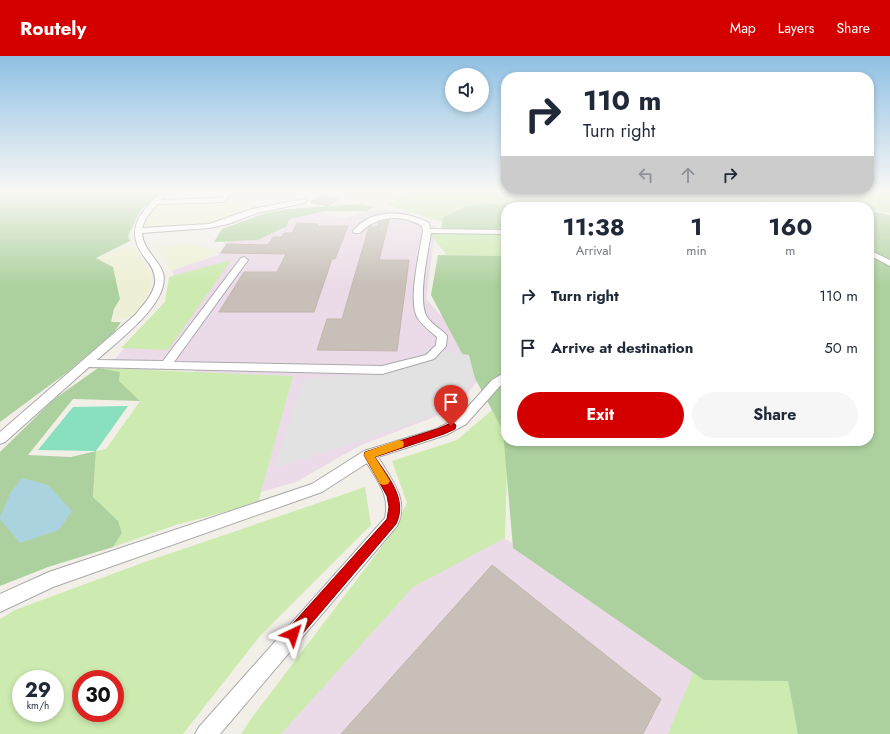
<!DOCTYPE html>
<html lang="en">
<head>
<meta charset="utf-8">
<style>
	body { margin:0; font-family:Jost,sans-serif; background:#f6f6f7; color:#1f2937; height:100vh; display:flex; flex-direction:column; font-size:15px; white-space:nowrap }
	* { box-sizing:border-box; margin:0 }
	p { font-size:13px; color:#747a83 }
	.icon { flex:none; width:22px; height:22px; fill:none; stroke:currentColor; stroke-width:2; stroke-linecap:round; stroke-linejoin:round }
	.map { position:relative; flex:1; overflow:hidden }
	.side { position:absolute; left:501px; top:146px; width:373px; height:244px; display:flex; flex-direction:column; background:#fff; border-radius:16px; box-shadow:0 2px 6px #0003 }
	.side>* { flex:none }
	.banner { position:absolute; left:501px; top:16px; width:373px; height:122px; border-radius:16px; box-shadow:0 2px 6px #0003; background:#fff; color:#1f2937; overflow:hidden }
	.controls { position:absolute; left:445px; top:12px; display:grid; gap:8px }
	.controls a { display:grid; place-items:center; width:44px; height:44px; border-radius:50%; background:#fff; box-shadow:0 2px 6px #0003; font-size:20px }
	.speed { position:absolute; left:12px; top:614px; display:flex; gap:8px; font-size:20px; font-weight:700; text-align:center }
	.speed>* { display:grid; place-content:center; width:52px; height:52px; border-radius:50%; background:#fff; box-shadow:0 2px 6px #0003; line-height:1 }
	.speed small { font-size:10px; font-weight:400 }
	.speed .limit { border:6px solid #d22; background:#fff; color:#111 }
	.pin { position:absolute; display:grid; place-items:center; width:34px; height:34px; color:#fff; margin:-41px -17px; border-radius:50% 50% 50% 0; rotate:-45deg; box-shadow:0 0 4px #0007 }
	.pin .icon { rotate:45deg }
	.me { position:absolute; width:44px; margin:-22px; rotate:41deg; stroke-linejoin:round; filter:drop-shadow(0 0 3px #0008) }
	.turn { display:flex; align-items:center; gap:14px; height:84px; padding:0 16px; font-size:18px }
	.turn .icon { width:52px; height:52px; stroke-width:2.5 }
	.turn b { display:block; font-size:28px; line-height:34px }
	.lanes { display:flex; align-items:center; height:38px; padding:0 16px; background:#0003; justify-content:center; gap:20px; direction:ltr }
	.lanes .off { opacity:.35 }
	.eta { display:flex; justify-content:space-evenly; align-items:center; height:68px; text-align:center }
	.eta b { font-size:24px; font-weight:700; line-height:28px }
	.action { display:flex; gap:8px; margin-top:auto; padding:8px 16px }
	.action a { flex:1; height:46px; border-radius:24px; background:#d40000; color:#fff; font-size:16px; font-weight:700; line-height:46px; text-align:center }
	.action a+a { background:#f6f6f7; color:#1f2937 }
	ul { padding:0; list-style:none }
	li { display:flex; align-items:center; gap:12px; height:52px; padding:0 16px }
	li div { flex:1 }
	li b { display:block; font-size:15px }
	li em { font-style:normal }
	header { display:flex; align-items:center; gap:24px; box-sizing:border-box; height:56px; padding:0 20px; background:#d40000; color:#fff }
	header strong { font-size:19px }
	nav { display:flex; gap:22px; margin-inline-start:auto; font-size:14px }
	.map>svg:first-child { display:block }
	.industrial { fill:#ebdbe8 }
	.farmland { fill:#eef0d5 }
	.grass { fill:#cdebb0; fill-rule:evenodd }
	.forest { fill:#add19e }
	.pitch { fill:#88e0be }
	.parking { fill:#e2e2e2 }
	.water { fill:#aad3df }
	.building { fill:#c7bfb8; stroke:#c4b6ab }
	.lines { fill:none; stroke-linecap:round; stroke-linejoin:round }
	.minor-casing { stroke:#a9a9a9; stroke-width:2 }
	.minor { fill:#fff; fill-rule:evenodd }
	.route { fill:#d40000; stroke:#8a0000 }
	.slow { fill:#f59e0b }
</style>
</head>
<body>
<header>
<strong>Routely</strong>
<nav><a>Map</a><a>Layers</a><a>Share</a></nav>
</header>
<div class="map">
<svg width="890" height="678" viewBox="0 0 890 678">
	<rect width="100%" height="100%" fill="#f2efe9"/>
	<path class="industrial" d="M386,154L406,156L419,161L426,168L436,170L426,243L489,311L455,353L359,390L296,426L247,440L155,385L195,314H105L169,242L174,221L172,214L218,199L229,182L289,156L314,155L335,161L344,162L369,155Z
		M456,453L827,678H256Z"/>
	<path class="farmland" d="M170,134H227L219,143L158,145Z
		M417,134L385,148H360L348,144L337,136Z
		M241,145L245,155L213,167L151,172L144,170L154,149L159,146Z
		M183,188L200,191L215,195L205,203L171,215L157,191Z
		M126,191H135L152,220L151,231L137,259L112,266L119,242L96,202Z"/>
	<path class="grass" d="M418,134H500L514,138L515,146L466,150L442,166L385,148Z
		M822,134H890V157L869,153V151H856Z
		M506,174V200L447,199L427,175Z
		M231,204L168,294L121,292L165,246L169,221Z
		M98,312L293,320L258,447L176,469L113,491L122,477L93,441L96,395L106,393L140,345Z
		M492,354L506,380V385H508L505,482L413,531L281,678H241L253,660L386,485L407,447L392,405L457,384Z
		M365,431L371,469L260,580L183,678H0V563L15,554L142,507ZM21,623H55V657H21ZM81,623H115V657H81Z
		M693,617L788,625L798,678H668Z"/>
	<path class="forest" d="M0,134H163L140,155L128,180L130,185L96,202L113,211L120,243L114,253L111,266H121L114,276L69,315L0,366Z
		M500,134H821L854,151H506V178L441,175L443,162L466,150L515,146L514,138Z
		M360,148L374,151L367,155H326L289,163L287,170L258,184L214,186L222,173L266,157L288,153Z
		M869,155L890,159V678H798L788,625L704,624L513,492L503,375L431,239L438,199L506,200V385H869Z
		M98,312L120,316L119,325L140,345L73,343L28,399L71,401L96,395L93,441L118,465L122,477L113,491L48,511L0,530V396L53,344Z"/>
	<path class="pitch" d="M128,350L96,395L38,394L73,351Z"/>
	<path class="parking" d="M442,295L469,299L475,323L447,353L400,372L274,412L303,325L316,321L386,318L433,304Z"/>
	<path class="water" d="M22,422L48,429L72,455L59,474L20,487L0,463V461L11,436Z"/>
	<path class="building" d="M322,139L339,143L327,150L310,146Z
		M389,164L379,204H409L397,295L317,294L327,263H342L369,171L378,170V167Z
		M297,167L318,168L317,170H348L335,203H332L314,256H219L244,216H277L286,198L221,197L227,188L268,189L273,181H282L284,177H292Z
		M492,509L661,643L643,678H341Z"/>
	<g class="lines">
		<g class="minor-casing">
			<path id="minor" d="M163,134H170L161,144L221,142L227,134H234L225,145L223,146L157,148L146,162L142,172L209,168L252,153L304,143L307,145L304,147L257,157L228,168L209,172L142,177C143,194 158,202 163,217C171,247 116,286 97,304L163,305L241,202L244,201L248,204L174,306L382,310L426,299L436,289L437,281C430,275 422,269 417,261C408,243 420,195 423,175L422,170C402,158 377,159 360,177H354L353,175C371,152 405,154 429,167L430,173L506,174V178L431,177C428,196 417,245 427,261C432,269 442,273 447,280L446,290L434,303L382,318L89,311L5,386L0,388V376L135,259C143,249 153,239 155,227C156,217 151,209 145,202C123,173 141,156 163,134Z
				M869,194L890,204V210L869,199Z
				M506,316V326L500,330L466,368L446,379L378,401C391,423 410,444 397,470L220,678H195L199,671L385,462C390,439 378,426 367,407L322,436L53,531L0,556V538L49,516L312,428L364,395L436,373L458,362L492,324Z"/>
		</g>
		<use href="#minor" class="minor"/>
	</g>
	<linearGradient id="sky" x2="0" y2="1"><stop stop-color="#8fc0e4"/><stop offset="0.59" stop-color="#f9f8f5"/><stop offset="1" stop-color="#f9f8f5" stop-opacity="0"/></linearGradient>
	<rect width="890" height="229" fill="url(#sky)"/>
	<path class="route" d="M451,367L455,368L456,370L455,373L444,378L375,401C388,421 408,443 396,468L298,583L293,585L288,583L286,578L288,573L387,463L389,451L387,440L364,399L365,396L437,373Z"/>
	<path class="slow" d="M399,384L403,385L404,388L403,391L375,401L390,425L388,428L384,429L380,428L364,399L365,396Z"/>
</svg>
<div class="controls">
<a><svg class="icon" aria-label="sound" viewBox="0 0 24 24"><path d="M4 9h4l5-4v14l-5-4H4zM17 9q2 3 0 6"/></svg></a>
</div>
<div class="speed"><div>29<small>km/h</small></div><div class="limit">30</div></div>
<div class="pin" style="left:451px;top:370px;background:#d93025"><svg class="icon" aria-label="arrive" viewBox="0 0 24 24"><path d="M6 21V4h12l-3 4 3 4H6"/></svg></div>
<svg class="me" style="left:293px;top:578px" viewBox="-20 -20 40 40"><path d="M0-17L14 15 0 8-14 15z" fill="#d40000" stroke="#fff" stroke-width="4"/></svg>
<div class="banner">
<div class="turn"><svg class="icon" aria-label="right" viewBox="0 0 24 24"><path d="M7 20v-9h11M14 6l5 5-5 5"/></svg><div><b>110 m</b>Turn right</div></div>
<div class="lanes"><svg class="icon off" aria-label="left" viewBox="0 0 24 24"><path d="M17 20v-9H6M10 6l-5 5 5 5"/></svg><svg class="icon off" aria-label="ahead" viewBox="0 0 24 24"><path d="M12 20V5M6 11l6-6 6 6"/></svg><svg class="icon" aria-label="right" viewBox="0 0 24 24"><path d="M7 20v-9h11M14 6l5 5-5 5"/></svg></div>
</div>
<section class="side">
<div class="eta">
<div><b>11:38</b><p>Arrival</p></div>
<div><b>1</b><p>min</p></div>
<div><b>160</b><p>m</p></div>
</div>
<ul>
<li><svg class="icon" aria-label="right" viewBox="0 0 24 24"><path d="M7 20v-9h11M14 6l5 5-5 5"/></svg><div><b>Turn right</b></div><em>110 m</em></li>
<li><svg class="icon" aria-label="arrive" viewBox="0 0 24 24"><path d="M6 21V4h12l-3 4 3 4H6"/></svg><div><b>Arrive at destination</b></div><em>50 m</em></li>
</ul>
<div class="action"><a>Exit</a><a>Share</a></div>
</section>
</div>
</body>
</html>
